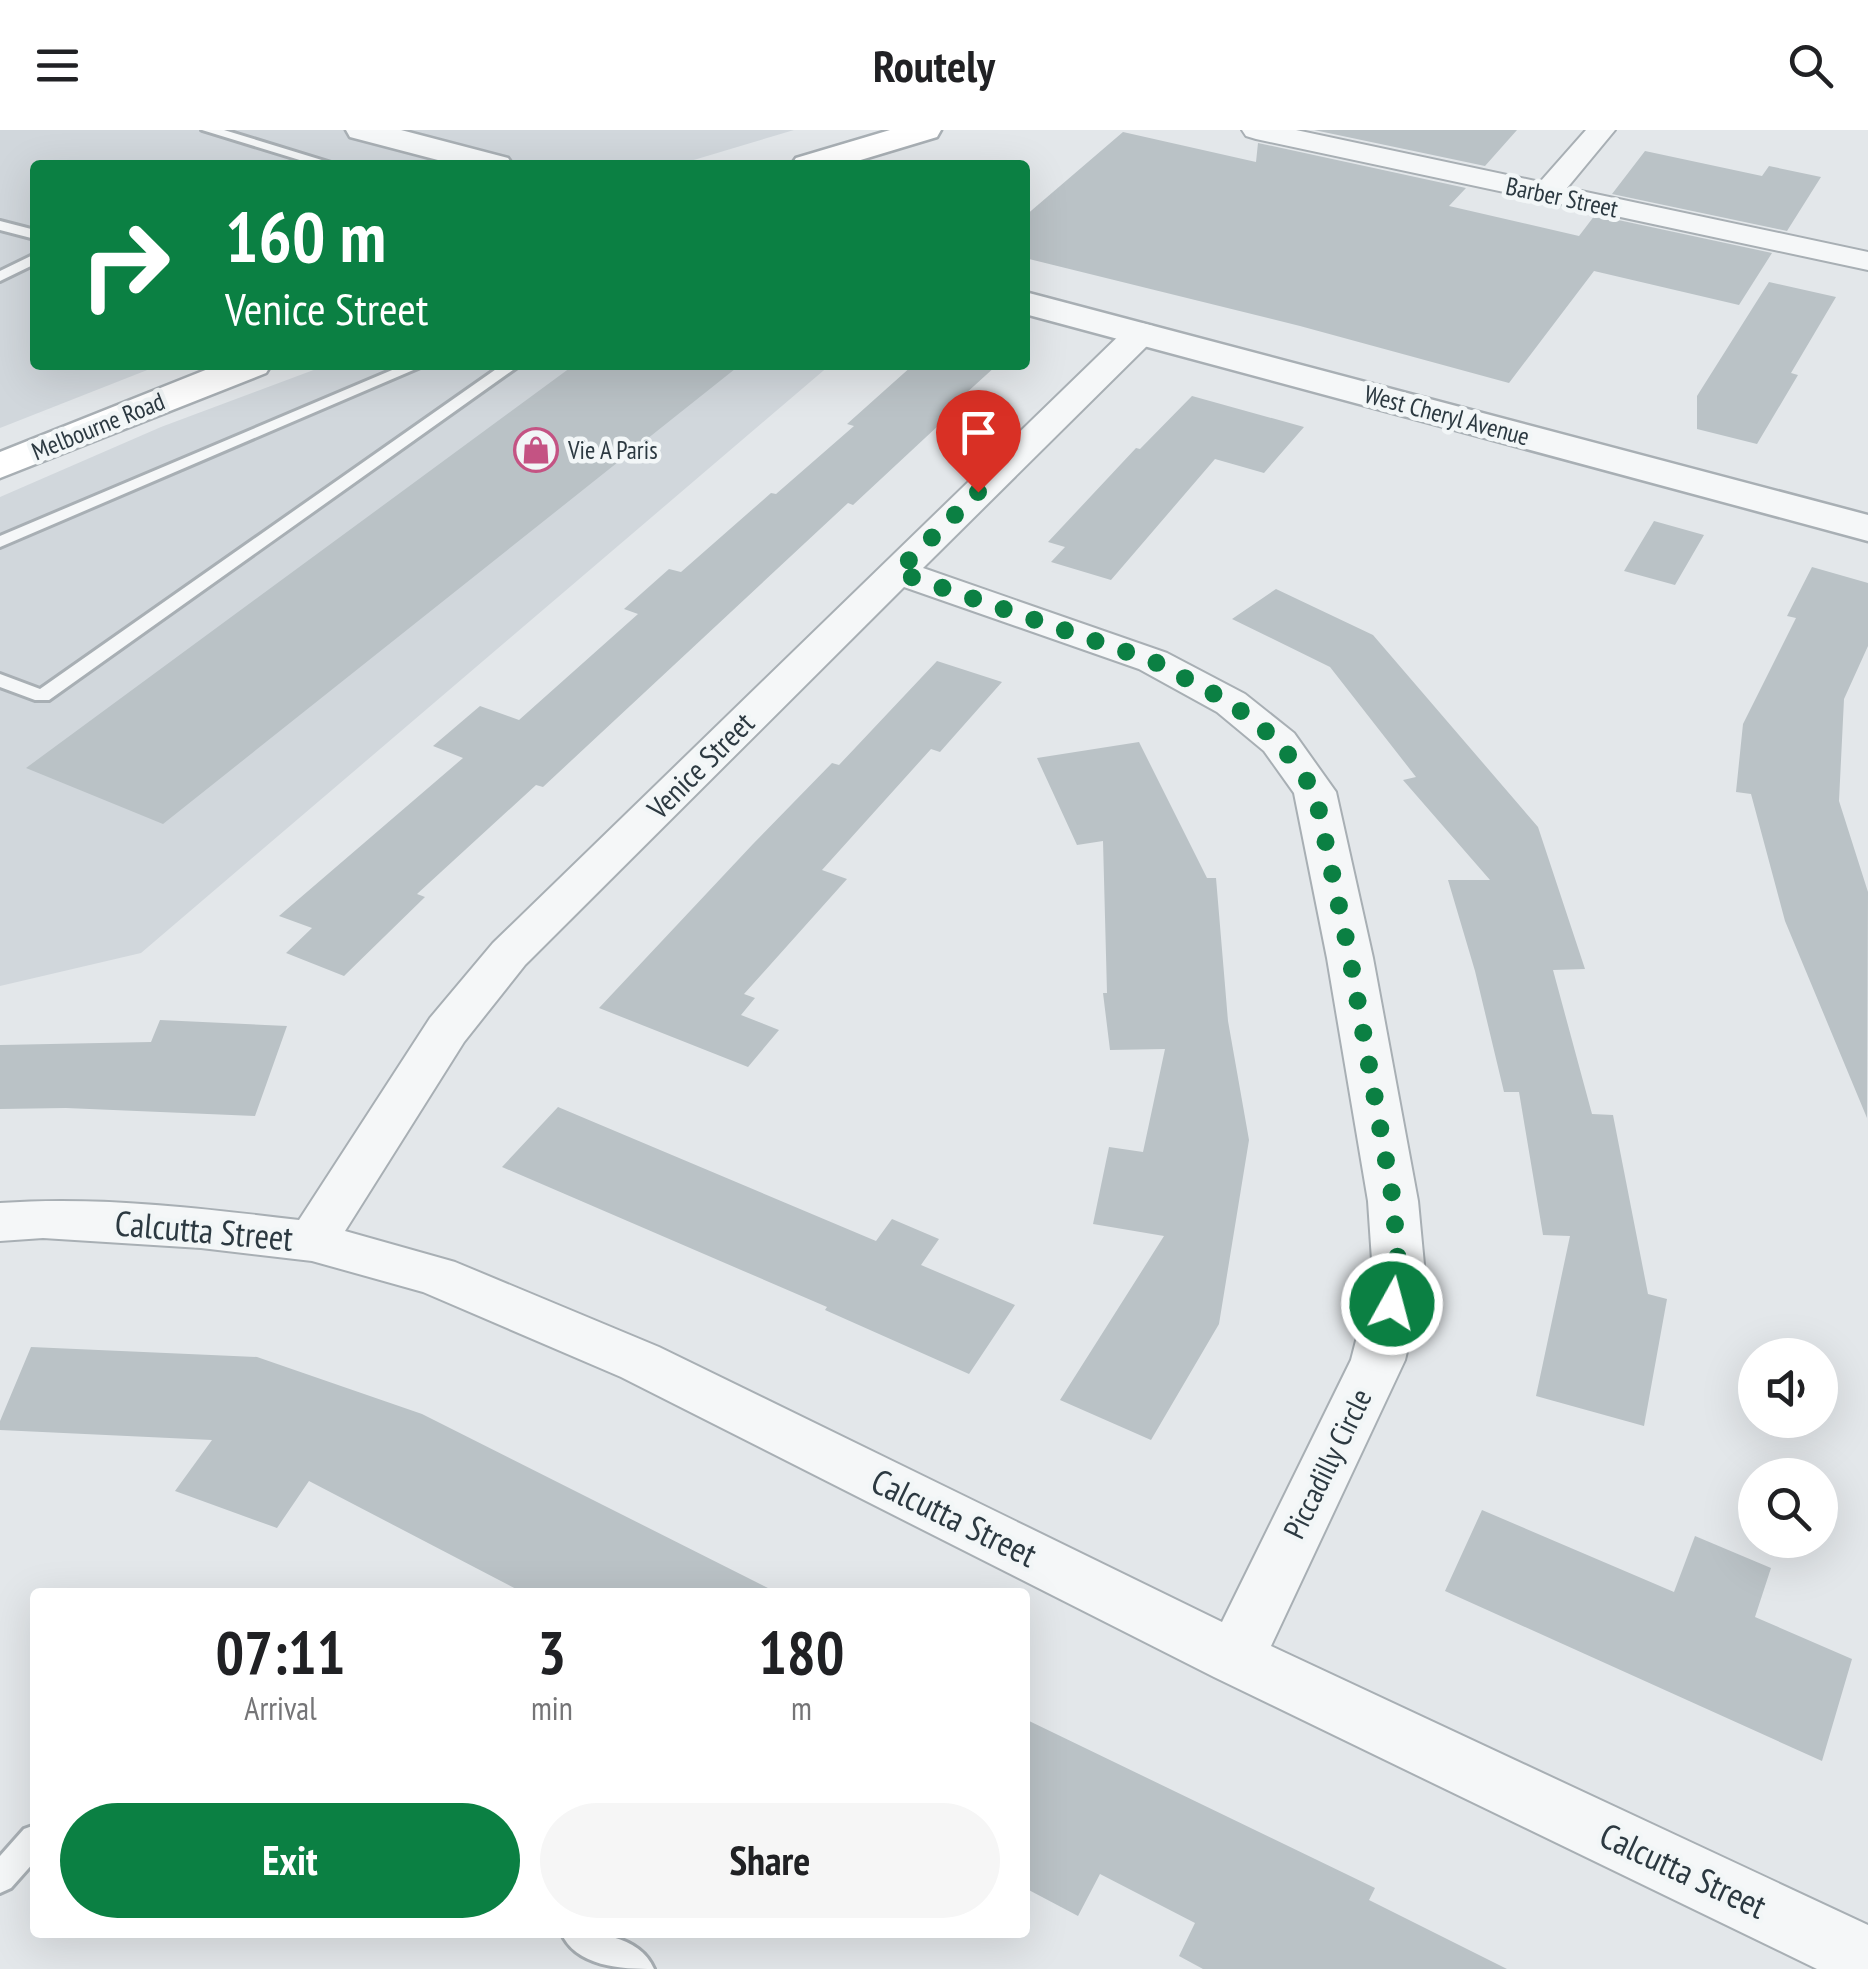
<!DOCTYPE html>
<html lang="en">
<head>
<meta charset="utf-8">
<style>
	body { margin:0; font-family:"PT Sans Narrow",sans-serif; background:#f6f6f6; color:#202124; height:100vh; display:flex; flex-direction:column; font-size:38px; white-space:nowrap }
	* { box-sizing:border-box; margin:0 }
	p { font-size:32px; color:#757577 }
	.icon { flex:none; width:55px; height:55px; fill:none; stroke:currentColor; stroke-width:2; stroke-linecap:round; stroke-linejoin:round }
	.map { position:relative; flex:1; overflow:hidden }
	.side { position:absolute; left:30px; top:1458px; width:1000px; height:350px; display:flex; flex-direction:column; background:#fff; border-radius:10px; box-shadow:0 10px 40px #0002 }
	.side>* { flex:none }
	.top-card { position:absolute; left:30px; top:30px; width:1000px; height:210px; border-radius:10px; box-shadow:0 10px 40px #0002; background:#0b8043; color:#fff; overflow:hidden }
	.fabs { position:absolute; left:1738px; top:1208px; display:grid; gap:20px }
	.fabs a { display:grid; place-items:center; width:100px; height:100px; border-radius:50%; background:#fff; box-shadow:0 10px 40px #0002; font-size:50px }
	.pin { position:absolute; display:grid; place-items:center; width:85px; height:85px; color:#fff; margin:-102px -42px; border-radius:50% 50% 50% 0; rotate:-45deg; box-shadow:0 0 10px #0007 }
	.pin .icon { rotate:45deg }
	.me { position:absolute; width:110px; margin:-55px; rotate:7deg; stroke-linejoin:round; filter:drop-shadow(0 0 8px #0008) }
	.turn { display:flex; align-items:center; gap:35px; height:210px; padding:0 30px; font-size:45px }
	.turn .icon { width:130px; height:130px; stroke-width:2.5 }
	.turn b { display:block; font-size:70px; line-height:85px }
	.eta { display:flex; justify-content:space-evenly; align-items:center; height:170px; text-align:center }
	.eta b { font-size:60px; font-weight:600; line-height:70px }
	.cta { display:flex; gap:20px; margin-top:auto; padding:20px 30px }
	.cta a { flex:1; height:115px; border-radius:60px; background:#0b8043; color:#fff; font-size:40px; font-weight:600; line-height:115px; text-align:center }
	.cta a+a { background:#f6f6f6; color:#202124 }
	header { display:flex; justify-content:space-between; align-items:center; height:130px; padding:0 30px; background:#fff; font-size:45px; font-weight:600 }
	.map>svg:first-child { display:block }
	.built { fill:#d1d7dc }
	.building { fill:#bac2c6 }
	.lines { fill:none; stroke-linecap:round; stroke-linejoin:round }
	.service-casing { stroke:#a8afb4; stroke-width:6 }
	.minor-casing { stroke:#a8afb4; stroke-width:4 }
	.tertiary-casing { stroke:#a8afb4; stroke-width:5 }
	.secondary-casing { stroke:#a8afb4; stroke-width:5 }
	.service { fill:#f5f7f8; fill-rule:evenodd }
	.minor { fill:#f5f7f8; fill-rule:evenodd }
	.tertiary { fill:#f5f7f8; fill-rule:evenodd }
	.secondary { fill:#fff; fill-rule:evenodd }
	.route { stroke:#0b8043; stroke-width:18; stroke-dasharray:0 32.4 }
	.labels { text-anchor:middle; stroke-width:9; stroke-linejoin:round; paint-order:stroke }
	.far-street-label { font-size:25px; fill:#2c3941; stroke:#f2f6f7 }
	.far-poi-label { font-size:25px; fill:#2c3941; stroke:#f2f6f7; text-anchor:start }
	.street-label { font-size:30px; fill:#2c3941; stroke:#f2f6f7 }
	.near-street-label { font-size:35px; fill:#2c3941; stroke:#f2f6f7 }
</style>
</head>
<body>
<header><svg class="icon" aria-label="menu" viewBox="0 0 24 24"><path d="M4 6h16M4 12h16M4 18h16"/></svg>Routely<svg class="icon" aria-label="search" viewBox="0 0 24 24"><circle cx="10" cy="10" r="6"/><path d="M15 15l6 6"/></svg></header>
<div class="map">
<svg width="1868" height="1839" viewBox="0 0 1868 1839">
	<rect width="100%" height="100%" fill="#e3e7ea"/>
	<path class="built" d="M0,0H794L677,35H35V235H160L0,298Z
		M327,235H830L141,823L0,856V367L161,297Z"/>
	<path class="building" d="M1314,0H1517L1485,36Z
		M1123,2L1256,32L1258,13L1466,58L1449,76L1579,106L1595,85L1772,123L1739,175L1594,141L1509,253L1300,196L1025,128V86Z
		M1645,21L1762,46L1769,36L1821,47L1787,101L1612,64Z
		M1769,152L1836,167L1791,243L1798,245L1757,314L1697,299V266Z
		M574,235H740L163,694L26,638Z
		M913,235H997L963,266L968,268L853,375L848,373L543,657L536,655L417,764L425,767L344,846L286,823L312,798L279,786L463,628L433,616L480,576L519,590L638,484L624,479L669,439L681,442L771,363L776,364L854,296L847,294Z
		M1192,266L1304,297L1264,343L1215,329L1111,450L1051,432L1065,417L1048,412L1136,318L1140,319Z
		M1654,391L1704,405L1675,455L1624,441Z
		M1812,437L1868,453V516L1844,569L1839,671L1868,762L1867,988L1785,791L1751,664L1736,662L1743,594L1796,488L1787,486Z
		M1276,459L1373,505L1538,697L1585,839L1553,840L1592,984L1613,985L1648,1164L1667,1169L1644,1296L1536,1266L1570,1106L1543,1105L1519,962H1504L1475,841L1448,750H1490L1403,650L1416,647L1330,537L1232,489Z
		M937,531L1002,552L940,622L931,619L822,740L847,749L744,864L755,868L741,885L779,900L748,937L599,878L753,714L832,633L839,635Z
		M1139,612L1207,748H1216L1228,891L1249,1010L1219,1194L1151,1310L1060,1270L1164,1106L1093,1094L1109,1017L1143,1022L1165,919L1110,920L1103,863H1107L1103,711L1077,715L1037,628Z
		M160,890L287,896L255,986L66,978L0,979V915L151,912Z
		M558,977L876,1111L892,1089L939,1109L921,1135L1015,1175L969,1244L825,1180L827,1177L502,1037Z
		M31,1217L257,1227L422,1284L776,1462H522L309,1351L277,1398L175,1361L212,1310L0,1300V1291Z
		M1482,1380L1674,1462L1695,1406L1771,1438L1755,1487L1852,1529L1822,1631L1445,1461Z
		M1025,1589L1375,1758L1369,1770L1507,1839H1203L1179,1826L1195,1793L1100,1744L1078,1786L1025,1758Z"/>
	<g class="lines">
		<g class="service-casing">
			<path id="service" d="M202,0H224L338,35H316Z
				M0,91L35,100V109L0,100Z
				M35,124V134L0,151V141Z
				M404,235H425L0,417V406Z
				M502,235H520L49,570H35L0,557V544L40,559Z
				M35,1695V1731L11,1758L0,1763V1726L24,1699Z
				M561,1802C593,1802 639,1804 654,1839C622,1839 575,1837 561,1802Z"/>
		</g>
		<g class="minor-casing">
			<path id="minor" d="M1242,0H1296L1540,52L1586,0H1615L1567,58L1868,122V140L1256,9L1246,6Z
				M1141,193L1153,196L1157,203L1153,210L923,438L1167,523L1245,564L1294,603L1336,662L1373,828L1418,1071L1425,1145L1405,1230L1271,1516L1868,1795V1839H1817L1214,1547L621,1247L423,1162L312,1131L201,1118L43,1108L0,1111V1073C99,1066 200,1078 299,1090L430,888L493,813L1129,196ZM904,457L1139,539L1217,582L1264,621L1294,663L1327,828L1368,1071L1373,1145L1351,1230L1222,1492L659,1217L455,1132L345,1101L464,912L525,835Z"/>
		</g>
		<g class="tertiary-casing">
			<path id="tertiary" d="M346,0H401L508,28L513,35H457L350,7Z
				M1025,162L1868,385V411L1025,184Z"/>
		</g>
		<g class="secondary-casing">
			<path id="secondary" d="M890,0H941L937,7L844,35H791L796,28Z
				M218,235H271L266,243L0,348V322Z"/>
		</g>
		<use href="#service" class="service"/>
		<use href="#minor" class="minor"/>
		<use href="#tertiary" class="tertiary"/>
		<use href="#secondary" class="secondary"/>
	</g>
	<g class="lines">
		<path class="route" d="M978,362L897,442L1153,531L1231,573L1279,612L1315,662L1350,828L1393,1070L1399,1145L1392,1174"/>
	</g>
	<defs>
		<g id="shop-ring" transform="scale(2.25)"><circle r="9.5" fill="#f2f6f7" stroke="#c45383" stroke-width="1.5"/><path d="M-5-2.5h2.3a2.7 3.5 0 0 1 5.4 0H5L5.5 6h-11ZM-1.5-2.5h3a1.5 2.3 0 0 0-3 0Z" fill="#c45383"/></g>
	</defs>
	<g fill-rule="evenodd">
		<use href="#shop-ring" x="536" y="320"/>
	</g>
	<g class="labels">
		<g class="far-street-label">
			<text transform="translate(1562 67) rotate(12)" y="9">Barber Street</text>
			<text transform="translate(1447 285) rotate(15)" y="9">West Cheryl Avenue</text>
			<text transform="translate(98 296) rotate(-22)" y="9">Melbourne Road</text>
		</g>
		<g class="far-poi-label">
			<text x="568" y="329">Vie A Paris</text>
		</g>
		<g class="street-label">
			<text transform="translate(701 636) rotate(-45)" y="10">Venice Street</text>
			<text transform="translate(1328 1334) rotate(-64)" y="10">Piccadilly Circle</text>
		</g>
		<g class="near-street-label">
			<text transform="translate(204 1101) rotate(5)" y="12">Calcutta Street</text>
			<text transform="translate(954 1388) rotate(26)" y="12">Calcutta Street</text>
			<text transform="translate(1683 1741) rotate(25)" y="12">Calcutta Street</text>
		</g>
	</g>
</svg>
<div class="fabs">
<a><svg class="icon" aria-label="sound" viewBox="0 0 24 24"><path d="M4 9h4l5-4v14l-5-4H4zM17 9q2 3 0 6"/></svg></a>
<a><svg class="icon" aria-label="search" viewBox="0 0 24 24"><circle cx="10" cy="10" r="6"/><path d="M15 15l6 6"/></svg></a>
</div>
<div class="pin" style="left:978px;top:362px;background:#d93025"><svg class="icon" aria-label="arrive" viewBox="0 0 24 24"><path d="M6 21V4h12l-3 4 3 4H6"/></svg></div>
<svg class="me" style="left:1392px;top:1174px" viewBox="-20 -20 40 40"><circle r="17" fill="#0b8043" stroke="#fff" stroke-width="3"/><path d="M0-11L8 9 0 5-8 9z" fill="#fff"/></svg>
<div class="top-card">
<div class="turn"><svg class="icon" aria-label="right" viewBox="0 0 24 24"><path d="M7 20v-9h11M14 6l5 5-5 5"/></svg><div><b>160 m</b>Venice Street</div></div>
</div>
<section class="side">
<div class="eta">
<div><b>07:11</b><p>Arrival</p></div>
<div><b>3</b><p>min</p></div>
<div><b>180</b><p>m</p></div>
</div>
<div class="cta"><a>Exit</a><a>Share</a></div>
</section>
</div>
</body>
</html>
